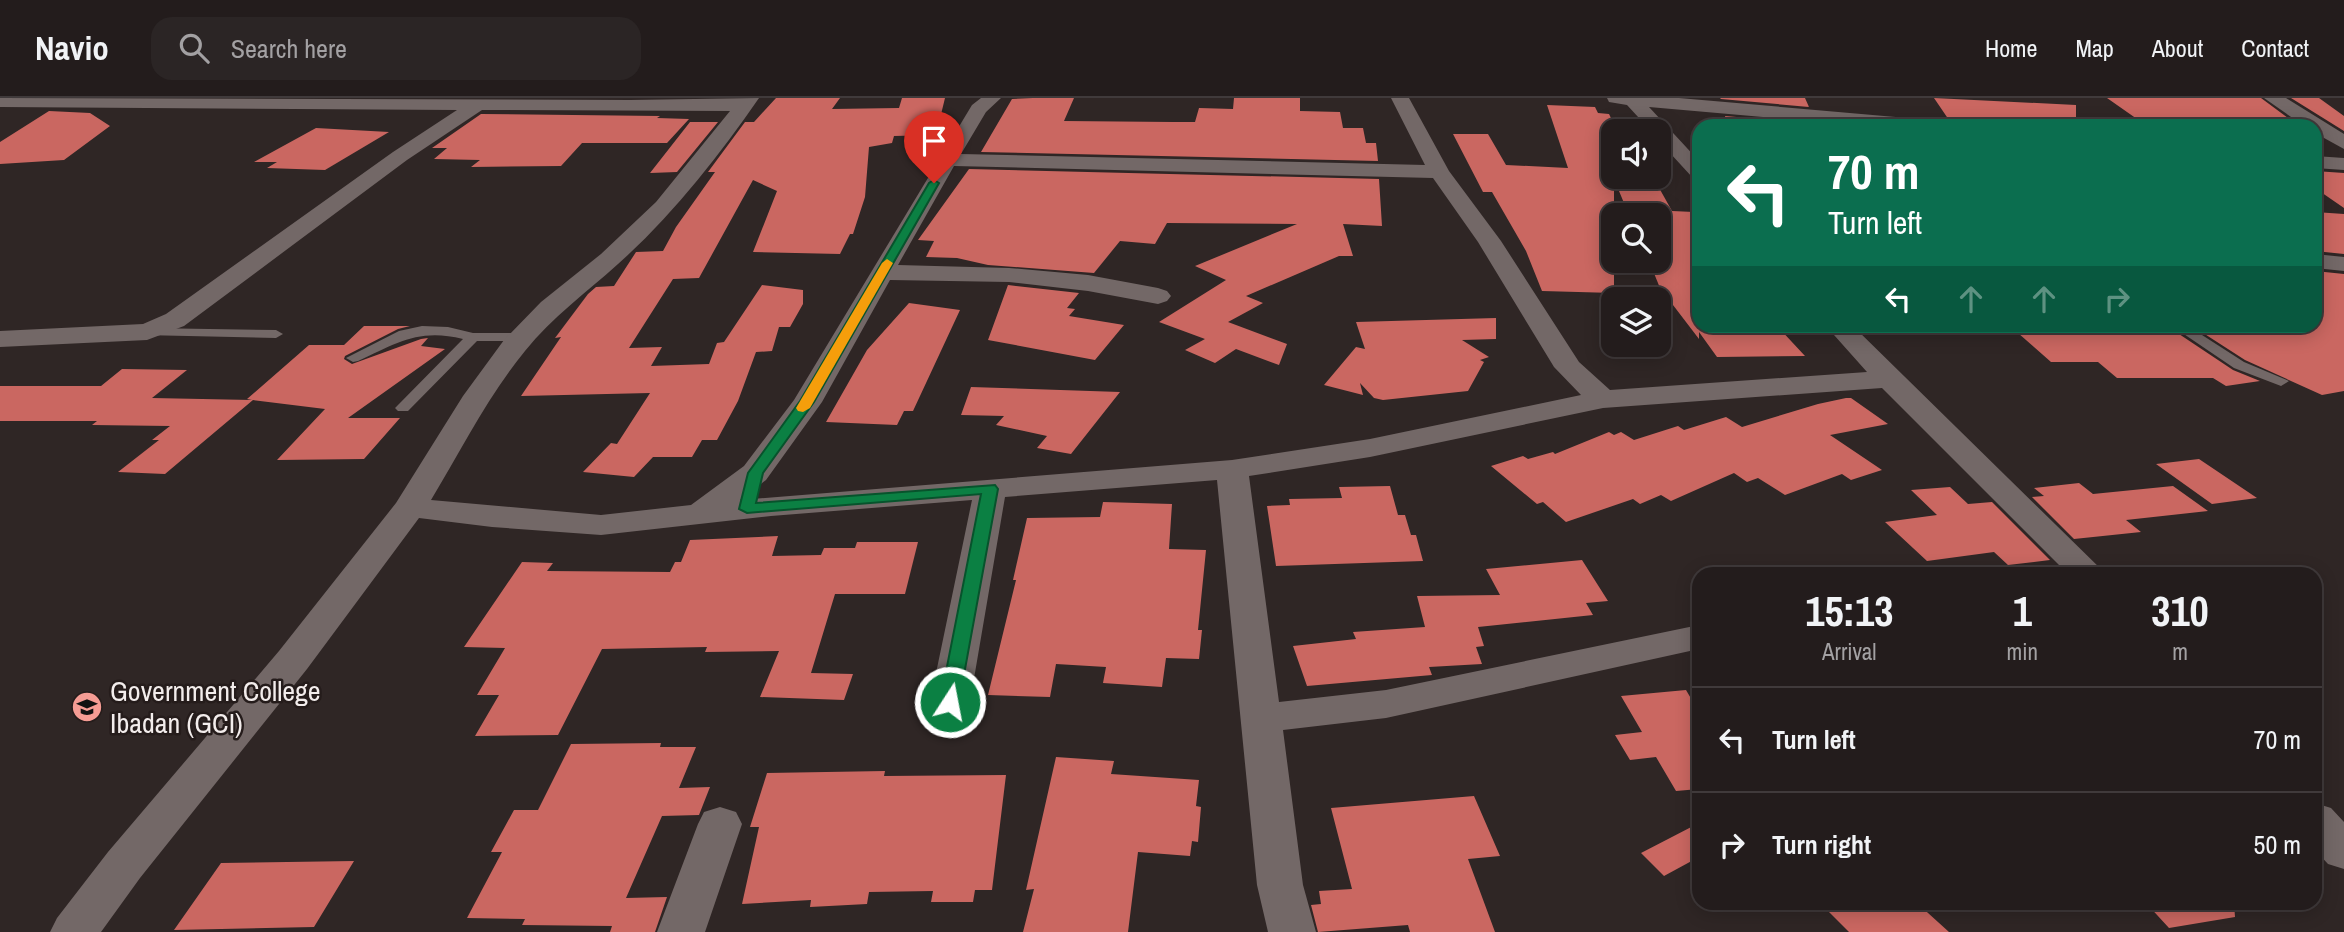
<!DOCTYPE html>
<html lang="en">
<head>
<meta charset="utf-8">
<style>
	body { margin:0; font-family:"Archivo Narrow",sans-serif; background:#2b2525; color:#f1f3f6; height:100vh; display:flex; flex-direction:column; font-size:26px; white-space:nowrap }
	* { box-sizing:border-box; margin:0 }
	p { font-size:23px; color:#a3a1a3 }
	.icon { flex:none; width:38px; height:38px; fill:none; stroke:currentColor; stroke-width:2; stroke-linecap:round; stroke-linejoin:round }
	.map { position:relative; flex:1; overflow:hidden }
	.panel { position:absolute; left:1692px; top:469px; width:630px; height:343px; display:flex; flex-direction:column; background:#231c1c; border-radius:21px; box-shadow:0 4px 18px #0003,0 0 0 2px #403a3b }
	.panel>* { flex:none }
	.banner { position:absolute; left:1692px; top:21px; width:630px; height:214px; border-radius:21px; box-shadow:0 4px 18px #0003,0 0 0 2px #403a3b; background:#0b6e4f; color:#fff; overflow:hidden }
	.tools { position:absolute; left:1601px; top:21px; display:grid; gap:14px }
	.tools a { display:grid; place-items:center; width:70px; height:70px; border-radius:14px; background:#231c1c; box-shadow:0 4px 18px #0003,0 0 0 2px #403a3b; font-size:35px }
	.pin { position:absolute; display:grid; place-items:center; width:60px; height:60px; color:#fff; margin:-72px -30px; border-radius:50% 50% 50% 0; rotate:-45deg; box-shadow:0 0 7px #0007 }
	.pin .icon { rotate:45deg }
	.me { position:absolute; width:77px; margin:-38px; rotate:11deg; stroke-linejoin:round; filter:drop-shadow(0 0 5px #0008) }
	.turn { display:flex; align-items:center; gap:24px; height:147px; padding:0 21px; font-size:32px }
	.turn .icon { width:91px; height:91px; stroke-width:2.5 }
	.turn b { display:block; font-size:49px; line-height:60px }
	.lanes { display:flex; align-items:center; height:66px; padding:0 21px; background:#0003; justify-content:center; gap:35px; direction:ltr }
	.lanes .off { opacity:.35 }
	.eta { display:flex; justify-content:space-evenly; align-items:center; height:119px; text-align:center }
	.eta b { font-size:42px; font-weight:800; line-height:49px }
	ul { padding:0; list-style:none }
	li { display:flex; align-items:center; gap:21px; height:105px; padding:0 21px; border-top:2px solid #403a3b }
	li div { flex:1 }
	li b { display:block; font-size:26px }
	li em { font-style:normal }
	header { display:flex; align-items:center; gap:42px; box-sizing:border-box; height:98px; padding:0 35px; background:#231c1c; border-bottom:2px solid #403a3b }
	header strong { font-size:33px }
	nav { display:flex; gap:38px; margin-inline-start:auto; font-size:24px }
	.search { width:490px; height:63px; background:#2b2525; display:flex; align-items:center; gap:18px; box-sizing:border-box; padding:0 24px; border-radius:21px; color:#a3a1a3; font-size:26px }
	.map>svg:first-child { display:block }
	.building { fill:#ca6761 }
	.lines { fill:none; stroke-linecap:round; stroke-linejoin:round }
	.lane { fill:#736867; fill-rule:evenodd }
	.street { fill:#736867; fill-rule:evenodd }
	.route { fill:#0b8043; stroke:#07532c; stroke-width:2 }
	.slow { fill:#f59e0b }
	.labels { text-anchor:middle; stroke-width:5; stroke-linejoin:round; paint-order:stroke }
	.near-poi-label { font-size:28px; fill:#f3edec; stroke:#251c1b; text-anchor:start }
</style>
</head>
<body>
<header>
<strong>Navio</strong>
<div class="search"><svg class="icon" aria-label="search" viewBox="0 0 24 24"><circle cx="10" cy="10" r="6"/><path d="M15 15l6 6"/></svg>Search here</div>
<nav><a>Home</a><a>Map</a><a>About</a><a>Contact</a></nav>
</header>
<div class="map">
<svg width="2344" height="834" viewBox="0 0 2344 834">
	<rect width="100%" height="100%" fill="#2f2625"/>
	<path class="building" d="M776,0H840L832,11L899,10L902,0H945L936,37L894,38L892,45L869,49L865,99L853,136H850L840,156L753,154L777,93L753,82L699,180L673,181L629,250L662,249L651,268L709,266L717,245L724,244L762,187L803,192V206L790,229H779L772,253L756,254L738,303L717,342H702L692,359H653L634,379L583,374L611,345L617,346L650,295L521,298L561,239L555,240L588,196L596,189L614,188L636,154L663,153L676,129L715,74H708L745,24H754Z
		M1033,0H1074L1064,23L1173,24H1195L1199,10L1233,11L1234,0H1300V13L1340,14L1343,30H1363L1366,45H1376L1378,63L981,54L1012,1Z
		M1720,0H1805L1809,9L1721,1Z
		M1934,0L2076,7V28L1951,25Z
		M2107,0H2261L2299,28H2147Z
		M2291,0H2319L2344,18V33Z
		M1547,7L1595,9L1598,15L1609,16L1614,26V79H1653L1672,113L1694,114L1699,123V228H1777L1805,258L1717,259L1699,234V241L1660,190L1649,163H1659V117H1629L1614,81V195L1542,193L1526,153L1492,94H1483L1453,36H1488L1506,67L1568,70Z
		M49,13L90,15L110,28L64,62L0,66V44Z
		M481,16L660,18L657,20L689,21L667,45H582L561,68L471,69L480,62L434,61L447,50H432Z
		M1725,18L1817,26L1818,28H1728Z
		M690,24H718L677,74L650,75Z
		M316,30L389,34L325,72L267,70L277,64H254Z
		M969,71L1379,81L1382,128L1343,126L1353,158H1339L1246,198L1263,205L1228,224L1287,246L1279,267L1236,251L1215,265L1185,252L1205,241L1159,224L1226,182L1195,168L1297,126L1167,125L1155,146L1120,143L1094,175L988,167L957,160L926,159L934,143L918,142Z
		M2315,73L2344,75V110L2315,90Z
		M2315,114L2344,116V156L2315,153Z
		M2315,173L2344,176V293L2322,297L2245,262L2200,233L2217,232L2214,228H2315Z
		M1008,187L1079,195L1067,210L1075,211L1069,218L1124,227L1095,262L988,242Z
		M909,205L960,212L913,313H904L897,327L826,324L867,252Z
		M1496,220V241L1462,242L1489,259L1480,262L1484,264L1468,293L1383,302L1374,300L1360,285L1363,297L1324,287L1356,249L1365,251L1356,224Z
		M364,228H410L398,231L345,258L344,261L352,266L421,241L428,240L421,248L445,251L348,320H400L364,361L277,362L325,311L253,302L165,376L118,374L159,342H152L170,328L92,327L97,323H0V288H101L122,271L187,272L152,300L252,302L247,301L309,247H344Z
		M2010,228H2142L2149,235L2176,234L2233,272L2260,283L2226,288L2213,280H2117L2098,264H2051Z
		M971,289L1120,294L1071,356L1037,350L1047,338L996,327L1004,318L961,317Z
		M1846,300H1851L1888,326L1830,337L1882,372L1851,382L1842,376L1785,397L1758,380L1747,384L1734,375L1671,403L1661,397L1640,406L1633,401L1566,424L1543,404L1537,406L1491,368L1523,358L1528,361L1553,354L1555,356L1609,334L1614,337L1621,334L1634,342L1678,328L1684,332L1726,319L1742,329L1818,306Z
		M2199,361L2257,400L2212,406L2156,366Z
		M2079,385L2093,396L2173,388L2208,413L2126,422L2141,434L2074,441L2032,399L2044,398L2034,390Z
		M1390,388L1398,417H1405L1411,437H1416L1423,463L1276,468L1267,408L1290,407L1289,401L1342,400L1339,389Z
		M1950,389L1968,406L1992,404L2050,462L2008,467L1994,454L1927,463L1885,424L1937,417L1911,392Z
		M1103,404L1172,406L1169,451L1206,452L1198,532H1202L1199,561L1166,560L1162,589L1103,585L1106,569L1056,566L1050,599L988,597L1016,482H1013L1027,420L1100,419Z
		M778,438L772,458L821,457L824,450H855L857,444H918L905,496H835L811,575L853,576L844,602L760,599L779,553L705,554L707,549L602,551L558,637L475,638L499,597H477L505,550L464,549L522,464L553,465L547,473L670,474L675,464H681L690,442Z
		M1582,462L1608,503L1586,505L1593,517L1478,529L1484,548L1476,549L1482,566L1429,569L1432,577L1307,588L1293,548L1356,541L1353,534L1425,529L1417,498L1500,497L1486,471Z
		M1686,592L1699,614V691L1676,693L1656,659L1630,662L1615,637L1642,634L1621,598Z
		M661,645L660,649H696L679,690L710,689L699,717L662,718L626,800L667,799L655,834H610L612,828L522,827L525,821L467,820L502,754H491L514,712H538L571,646Z
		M1056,659L1114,663L1111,676L1199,682L1196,708L1201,709L1198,744L1192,743L1190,758L1138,754L1128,834H1023L1034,791L1026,792Z
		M885,673L884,678L1006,677L992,792H975L973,804H931L933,793L869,794L867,806L810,809L811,802L742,806L759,729H750L767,675Z
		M1474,698L1500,758L1468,761L1495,834H1410L1408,827L1318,834L1311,807L1321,806L1319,793L1352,791L1331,710Z
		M1699,725V759L1664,778L1641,755Z
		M354,763L314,829L174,832L221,765Z
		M1820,805H1917L1949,834H1849Z
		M2146,805H2234L2235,819L2169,830Z"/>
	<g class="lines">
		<path class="lane" d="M422,228L448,229L473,235H523L530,239L523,243H477L408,313H398L395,310L398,307L463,241C419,230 397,245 358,263L353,264L346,260L399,233Z
			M2172,228H2188L2244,264L2289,283L2281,288L2234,270Z
			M147,230L276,232L283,236L276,240L142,237L140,234Z"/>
		<path class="street" d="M0,0L630,2L759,0C718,59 672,118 618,166C586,195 552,219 525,253C488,298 461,352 431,402L601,417L691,407L744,368L794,302L972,7L981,0H1001L986,14L961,56L1425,67L1391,0H1409L1449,73L1501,143L1579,264L1610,292L1867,274L1826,228H1853L2106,476H2068L1882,290L1603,310L1370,359L1249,378L1279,604L1386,592L1699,527V551L1386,620L1283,632L1303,787L1316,834H1268L1257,787L1217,382L1005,399L970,604L964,614L950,618L936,614L930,604L972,402L771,418L601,437L492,429L419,420L307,571L140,780L101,834H50L57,820L108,754L279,553L396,405L463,298L504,242L541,204L601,156L656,104L730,13L482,12L407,62L184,228L147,242L0,249V233L143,226L166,216L393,54L457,12L0,9ZM954,68L1433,80L1478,144L1554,269L1581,297L1370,341L1232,362L740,402L766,382L822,304L890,182L1009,184L1088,193L1158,206L1167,203L1171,198L1167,193L1158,190L1088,177L1009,170L898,167Z
			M1607,0H1679L1930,22L1940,28H1865L1649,9L1699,63V81L1692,79L1659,43V33H1651L1627,7L1609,4Z
			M2264,0H2286L2344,36V51L2315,35V28H2304Z
			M2315,58L2344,60V72L2315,70Z
			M2315,156L2344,159V173L2315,170Z
			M2315,705L2331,710L2344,724V771L2328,766L2315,752Z
			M720,709L736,714L742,726L705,834H657L698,726L704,714Z"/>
	</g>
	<path class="route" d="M934,82L939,85L814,304L763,375L756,405L995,387L998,391L959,604L956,609H943L940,604L981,396L747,415L739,411L748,375L800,303L929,85Z"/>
	<path class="slow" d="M887,161L893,165L810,310L803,314L798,313L796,310L882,165Z"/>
	<defs>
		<g id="school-disc" transform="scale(1.575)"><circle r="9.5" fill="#f59c94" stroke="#251c1b"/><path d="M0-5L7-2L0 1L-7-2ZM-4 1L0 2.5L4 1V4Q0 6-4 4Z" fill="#111"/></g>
	</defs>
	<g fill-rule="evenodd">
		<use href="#school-disc" x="87" y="609"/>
	</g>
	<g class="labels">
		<g class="near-poi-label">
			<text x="110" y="603">Government College<tspan x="110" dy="32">Ibadan (GCI)</tspan></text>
		</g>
	</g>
</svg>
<div class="tools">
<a><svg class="icon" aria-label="sound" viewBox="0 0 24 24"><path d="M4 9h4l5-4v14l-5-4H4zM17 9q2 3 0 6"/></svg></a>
<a><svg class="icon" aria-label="search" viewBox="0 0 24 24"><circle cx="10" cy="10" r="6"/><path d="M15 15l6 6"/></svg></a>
<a><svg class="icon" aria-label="layers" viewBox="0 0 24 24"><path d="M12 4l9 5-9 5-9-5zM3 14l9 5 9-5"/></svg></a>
</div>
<div class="pin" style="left:934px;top:85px;background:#d93025"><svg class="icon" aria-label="arrive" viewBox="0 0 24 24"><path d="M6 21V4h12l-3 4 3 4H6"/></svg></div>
<svg class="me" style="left:950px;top:604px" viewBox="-20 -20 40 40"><circle r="17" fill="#0b8043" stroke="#fff" stroke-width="3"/><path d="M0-11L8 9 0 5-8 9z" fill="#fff"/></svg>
<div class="banner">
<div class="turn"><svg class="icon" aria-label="left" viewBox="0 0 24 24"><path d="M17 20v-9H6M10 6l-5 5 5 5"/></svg><div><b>70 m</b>Turn left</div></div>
<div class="lanes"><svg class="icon" aria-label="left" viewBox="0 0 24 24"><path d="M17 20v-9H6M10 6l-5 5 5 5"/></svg><svg class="icon off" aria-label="ahead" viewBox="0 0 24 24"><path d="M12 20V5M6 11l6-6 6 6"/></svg><svg class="icon off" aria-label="ahead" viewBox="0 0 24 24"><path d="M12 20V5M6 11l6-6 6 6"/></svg><svg class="icon off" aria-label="right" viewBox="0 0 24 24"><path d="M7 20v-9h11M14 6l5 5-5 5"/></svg></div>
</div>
<section class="panel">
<div class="eta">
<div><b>15:13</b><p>Arrival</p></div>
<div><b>1</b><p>min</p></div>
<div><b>310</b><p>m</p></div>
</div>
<ul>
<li><svg class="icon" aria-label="left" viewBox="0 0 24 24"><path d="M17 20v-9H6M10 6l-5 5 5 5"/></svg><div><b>Turn left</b></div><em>70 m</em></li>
<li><svg class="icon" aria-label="right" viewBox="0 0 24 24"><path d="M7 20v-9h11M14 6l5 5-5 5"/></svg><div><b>Turn right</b></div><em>50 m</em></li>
</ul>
</section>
</div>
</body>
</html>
